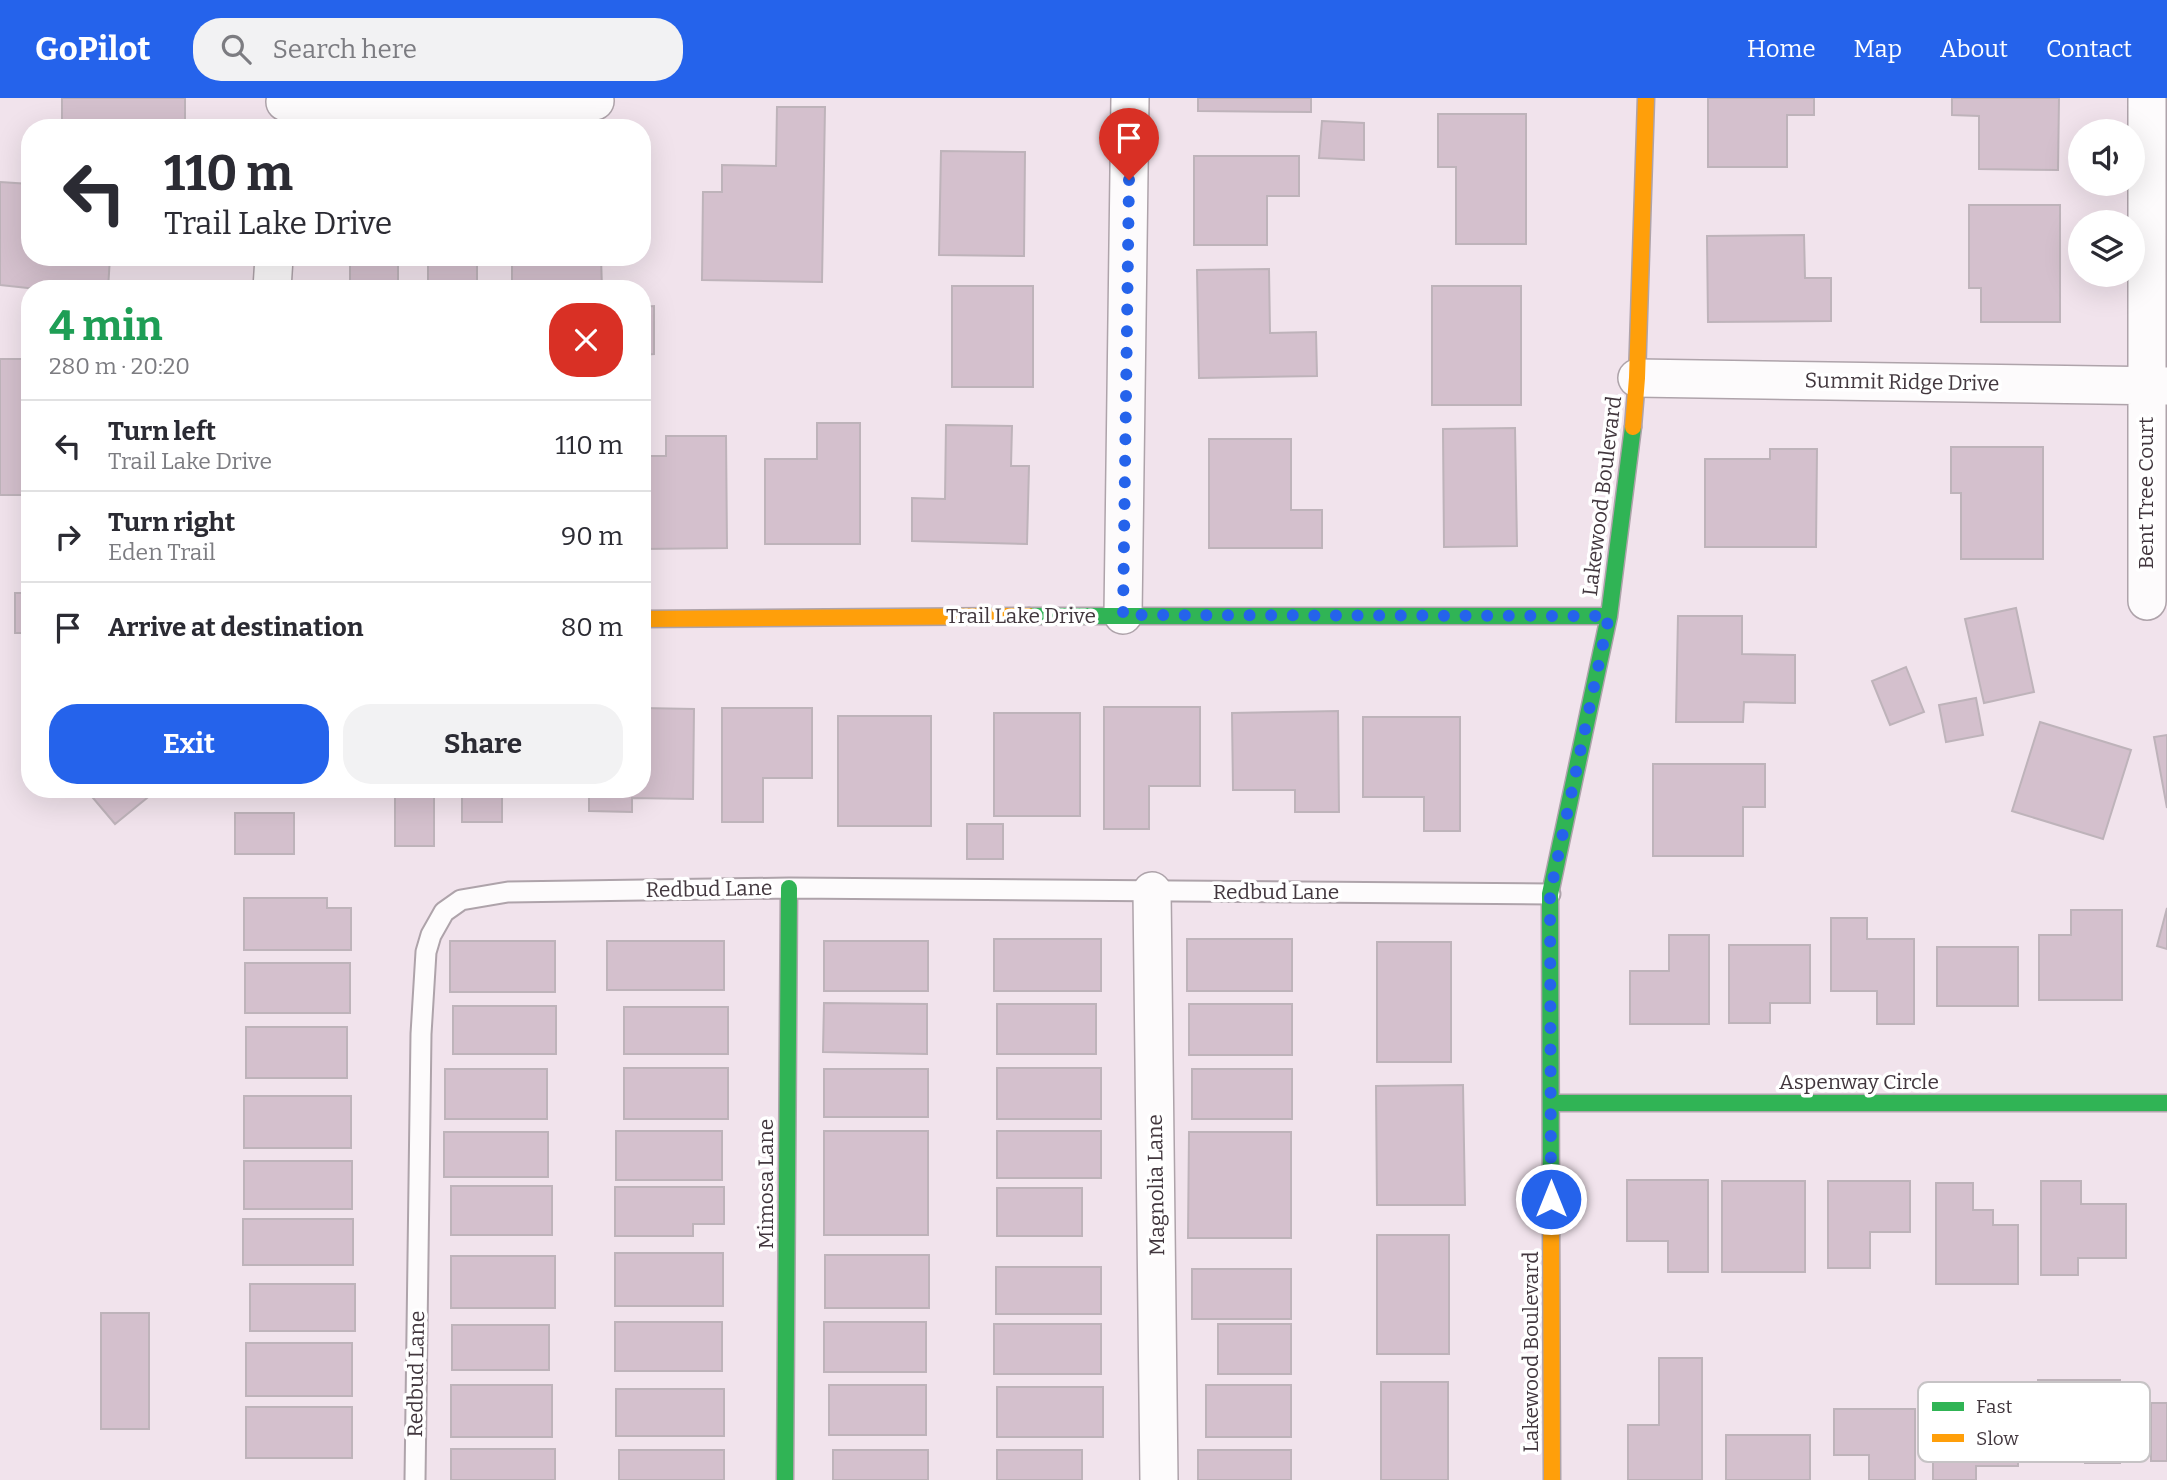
<!DOCTYPE html>
<html lang="en">
<head>
<meta charset="utf-8">
<style>
	body { margin:0; font-family:Bitter,serif; background:#f2f2f3; color:#2b2b33; height:100vh; display:flex; flex-direction:column; font-size:26px; white-space:nowrap }
	* { box-sizing:border-box; margin:0 }
	p { font-size:23px; color:#7c7c81 }
	.icon { flex:none; width:38px; height:38px; fill:none; stroke:currentColor; stroke-width:2; stroke-linecap:round; stroke-linejoin:round }
	.map { position:relative; flex:1; overflow:hidden }
	.side { position:absolute; left:21px; top:182px; width:630px; height:518px; display:flex; flex-direction:column; background:#fff; border-radius:28px; box-shadow:0 7px 28px #0002 }
	.side>* { flex:none }
	.top-card { position:absolute; left:21px; top:21px; width:630px; height:147px; border-radius:28px; box-shadow:0 7px 28px #0002; background:#fff; color:#2b2b33; overflow:hidden }
	.buttons { position:absolute; left:2068px; top:21px; display:grid; gap:14px }
	.buttons a { display:grid; place-items:center; width:77px; height:77px; border-radius:50%; background:#fff; box-shadow:0 7px 28px #0002; font-size:35px }
	.pin { position:absolute; display:grid; place-items:center; width:60px; height:60px; color:#fff; margin:-72px -30px; border-radius:50% 50% 50% 0; rotate:-45deg; box-shadow:0 0 7px #0007 }
	.pin .icon { rotate:45deg }
	.me { position:absolute; width:77px; margin:-38px; rotate:0deg; stroke-linejoin:round; filter:drop-shadow(0 0 5px #0008) }
	.turn { display:flex; align-items:center; gap:24px; height:147px; padding:0 28px; font-size:32px }
	.turn .icon { width:91px; height:91px; stroke-width:2.5 }
	.turn b { display:block; font-size:49px; line-height:60px }
	.round { display:grid; place-items:center; flex:none; width:74px; height:74px; border-radius:28px; background:#f2f2f3 }
	.headline { display:flex; align-items:center; justify-content:space-between; height:119px; padding:0 28px }
	h1 { font-size:42px; font-weight:700; line-height:52px; color:#1e9e55 }
	.action { display:flex; gap:14px; margin-top:auto; padding:14px 28px }
	.action a { flex:1; height:80px; border-radius:28px; background:#2563eb; color:#fff; font-size:28px; font-weight:700; line-height:80px; text-align:center }
	.action a+a { background:#f2f2f3; color:#2b2b33 }
	ul { padding:0; list-style:none }
	li { display:flex; align-items:center; gap:21px; height:91px; padding:0 28px; border-top:2px solid #e1e1e2 }
	li div { flex:1 }
	li b { display:block; font-size:26px }
	li em { font-style:normal }
	header { display:flex; align-items:center; gap:42px; box-sizing:border-box; height:98px; padding:0 35px; background:#2563eb; color:#fff }
	header strong { font-size:33px }
	nav { display:flex; gap:38px; margin-inline-start:auto; font-size:24px }
	.search { width:490px; height:63px; background:#f2f2f3; display:flex; align-items:center; gap:18px; box-sizing:border-box; padding:0 24px; border-radius:28px; color:#7c7c81; font-size:26px }
	.map>svg:first-child { display:block }
	.building { fill:#d4c0cd; stroke:#beb3ba; stroke-width:2 }
	.lines { fill:none; stroke-linecap:round; stroke-linejoin:round }
	.lane-casing { stroke:#aea3aa; stroke-width:23 }
	.street-casing { stroke:#aea3aa; stroke-width:40 }
	.fast-casing { stroke:#aea3aa; stroke-width:19 }
	.slow-casing { stroke:#aea3aa; stroke-width:19 }
	.lane { stroke:#fdfbfc; stroke-width:19 }
	.street { stroke:#fdfbfc; stroke-width:37 }
	.fast { stroke:#30b455; stroke-width:16 }
	.slow { stroke:#ff9f0a; stroke-width:16 }
	.route { stroke:#2563eb; stroke-width:12; stroke-dasharray:0 21.6 }
	.labels { text-anchor:middle; stroke-width:7; stroke-linejoin:round; paint-order:stroke }
	.street-label { font-size:21px; fill:#42373e; stroke:#fff }
	.key { fill:#fff; stroke:#c6c3c5; stroke-width:2 }
	.key-label { font-size:19px; fill:#42373e }
</style>
</head>
<body>
<header>
<strong>GoPilot</strong>
<div class="search"><svg class="icon" aria-label="search" viewBox="0 0 24 24"><circle cx="10" cy="10" r="6"/><path d="M15 15l6 6"/></svg>Search here</div>
<nav><a>Home</a><a>Map</a><a>About</a><a>Contact</a></nav>
</header>
<div class="map">
<svg width="2167" height="1382" viewBox="0 0 2167 1382">
	<rect width="100%" height="100%" fill="#f1e3ec"/>
	<path class="building" d="M62,0H185V30H62Z
		M1198,0H1311V14L1198,13Z
		M1708,0H1814V17H1787V69H1708Z
		M1952,0H2059L2058,72L1979,71V18L1952,17Z
		M777,9H825L822,184L702,182L703,94H722V67L776,68Z
		M1438,16H1526V146H1456V69H1438Z
		M1322,23L1364,25V62L1319,60Z
		M941,53L1025,54L1024,158L939,157Z
		M1194,58H1299V98H1267V147H1194Z
		M0,84L30,86V159H110L108,191H37L0,187Z
		M1969,107H2060V224H1981V190H1969Z
		M1804,137L1805,180H1831V223L1708,224L1707,138Z
		M350,159H477V191H428V166H398V191H350Z
		M512,159H601L602,191H512Z
		M1269,171L1270,235L1316,234L1317,278L1199,280L1197,172Z
		M952,188H1033V289H952Z
		M1432,188H1521V307H1432Z
		M654,208V256L642,257V209Z
		M0,261H30V397H0Z
		M817,325H860V446H765V361H817Z
		M946,327L1012,328L1011,368H1029L1027,446L912,443V400L945,401Z
		M1515,330L1517,448L1444,449L1443,331Z
		M666,338H726L727,450L642,451V358H666Z
		M1209,341H1291V412H1322V450H1209Z
		M1951,349H2043V461H1961V395H1951Z
		M1770,351H1817L1816,449H1705V361H1770Z
		M15,495H30V535H15Z
		M2016,510L2034,594L1984,605L1965,521Z
		M1678,518H1742V556L1795,557V605L1744,604L1743,624H1676Z
		M1906,569L1924,614L1890,627L1872,583Z
		M1976,600L1983,637L1946,644L1939,607Z
		M1104,609H1200V688H1149V731H1104Z
		M642,610L694,611L693,701L632,700V714L589,713V691H642Z
		M722,610H812V680H763V724H722Z
		M1338,613L1339,714H1295V692H1233L1232,615Z
		M994,615H1080V718H994Z
		M838,618H931V728H838Z
		M1363,619H1460V733H1424V699H1363Z
		M2040,624L2131,652L2103,741L2012,713Z
		M2167,637V710L2154,639Z
		M1653,666H1765V709H1743V758H1653Z
		M91,691H158L115,726L88,694Z
		M395,691H434V748H395Z
		M462,691H502V724H462Z
		M235,715H294V756H235Z
		M967,726H1003V761H967Z
		M244,800H327V810H351V852H244Z
		M2167,810V851L2157,848Z
		M2071,812H2122V902H2039V837H2071Z
		M1831,820H1867V841H1914V926H1877V893H1831Z
		M1669,837H1709V926H1630V873H1669Z
		M994,841H1101V893H994Z
		M1187,841H1292V893H1187Z
		M450,843H555V894H450Z
		M607,843H724V892H607Z
		M824,843H928V893H824Z
		M1377,844H1451V964H1377Z
		M1729,847H1810V905H1770V925H1729Z
		M1937,849H2018V908H1937Z
		M245,865H350V915H245Z
		M824,905L927,906V956L823,954Z
		M997,906H1096V956H997Z
		M1189,906H1292V957H1189Z
		M453,908H556V956H453Z
		M624,909H728V956H624Z
		M246,929H347V980H246Z
		M624,970H728V1021H624Z
		M997,970H1101V1021H997Z
		M445,971H547V1021H445Z
		M824,971H928V1019H824Z
		M1192,971H1292V1021H1192Z
		M1463,987L1465,1107H1377L1376,988Z
		M244,998H351V1050H244Z
		M616,1033H722V1082H616Z
		M824,1033H928V1137H824Z
		M997,1033H1101V1080H997Z
		M444,1034H548V1079H444Z
		M1189,1034H1291V1140H1188Z
		M244,1063H352V1111H244Z
		M1627,1082H1708V1174H1668V1143H1627Z
		M1722,1083H1805V1174H1722Z
		M1828,1083H1910V1134H1870V1170H1828Z
		M2041,1083H2081V1106H2126V1160H2078V1177H2041Z
		M1936,1085H1973V1112H1993V1127H2018V1186H1936Z
		M451,1088H552V1137H451Z
		M615,1089H724V1126H693V1138H615Z
		M997,1090H1082V1138H997Z
		M243,1121H353V1167H243Z
		M1377,1137H1449V1256H1377Z
		M615,1155H723V1208H615Z
		M825,1157H929V1210H825Z
		M451,1158H555V1210H451Z
		M996,1169H1101V1216H996Z
		M1192,1171H1291V1221H1192Z
		M250,1186H355V1233H250Z
		M101,1215H149V1331H101Z
		M615,1224H722V1273H615Z
		M824,1224H926V1274H824Z
		M994,1226H1101V1276H994Z
		M1218,1226H1291V1276H1218Z
		M452,1227H549V1272H452Z
		M246,1245H352V1298H246Z
		M1659,1260H1702V1382H1628V1327H1659Z
		M2038,1282H2120V1365H2085V1335H2038Z
		M1381,1284H1448V1382H1381Z
		M451,1287H552V1339H451Z
		M829,1287H926V1337H829Z
		M1206,1287H1291V1339H1206Z
		M997,1289H1103V1339H997Z
		M616,1291H724V1338H616Z
		M2151,1305H2167V1363H2151Z
		M246,1309H352V1360H246Z
		M1834,1311H1915V1382H1869V1357H1834Z
		M1933,1315H2018V1368H1976V1382H1933Z
		M1726,1337H1810V1382H1726Z
		M451,1351H555V1382H451Z
		M619,1352H724V1382H619Z
		M833,1352H928V1382H833Z
		M997,1352H1082V1382H997Z
		M1198,1352H1291V1382H1198Z"/>
	<g class="lines">
		<g class="lane-casing">
			<path id="lane" d="M415,1382L421,936L426,854L431,837L444,814L461,802L508,794L789,790L1550,796"/>
		</g>
		<g class="street-casing">
			<path id="street" d="M285,4L595,3
				M272,191L274,159
				M1637,280L2167,288
				M2147,503V0
				M1123,517L1130,0
				M1152,793L1159,1382"/>
		</g>
		<g class="fast-casing">
			<path id="fast" d="M1029,518H1609
				M1551,1005H2167
				M1551,1117L1550,796L1609,518L1633,329
				M785,1382L789,790"/>
		</g>
		<g class="slow-casing">
			<path id="slow" d="M1633,329L1637,280L1646,0
				M642,521L1029,518
				M1551,1117L1552,1382"/>
		</g>
		<use href="#lane" class="lane"/>
		<use href="#street" class="street"/>
		<use href="#fast" class="fast"/>
		<use href="#slow" class="slow"/>
	</g>
	<g class="lines">
		<path class="route" d="M1129,82L1123,517L1609,518L1550,796L1551,1101"/>
	</g>
	<g class="labels">
		<g class="street-label">
			<text transform="translate(1902 284) rotate(1)" y="7">Summit Ridge Drive</text>
			<text transform="translate(2146 395) rotate(-90)" y="7">Bent Tree Court</text>
			<text transform="translate(1602 398) rotate(-83)" y="7">Lakewood Boulevard</text>
			<text x="1021" y="525">Trail Lake Drive</text>
			<text transform="translate(709 791) rotate(-1)" y="7">Redbud Lane</text>
			<text x="1276" y="801">Redbud Lane</text>
			<text x="1859" y="991">Aspenway Circle</text>
			<text transform="translate(766 1086) rotate(-90)" y="7">Mimosa Lane</text>
			<text transform="translate(1156 1087) rotate(-91)" y="7">Magnolia Lane</text>
			<text transform="translate(1531 1254) rotate(-90)" y="7">Lakewood Boulevard</text>
			<text transform="translate(416 1276) rotate(-89)" y="7">Redbud Lane</text>
		</g>
	</g>
	<rect x="1918" y="1284" width="232" height="80" rx="10" class="key"/>
	<rect x="1932" y="1304" width="32" height="9" fill="#30b455"/>
	<rect x="1932" y="1336" width="32" height="8" fill="#ff9f0a"/>
	<g class="key-label">
		<text x="1976" y="1315">Fast</text>
		<text x="1976" y="1347">Slow</text>
	</g>
</svg>
<div class="buttons">
<a><svg class="icon" aria-label="sound" viewBox="0 0 24 24"><path d="M4 9h4l5-4v14l-5-4H4zM17 9q2 3 0 6"/></svg></a>
<a><svg class="icon" aria-label="layers" viewBox="0 0 24 24"><path d="M12 4l9 5-9 5-9-5zM3 14l9 5 9-5"/></svg></a>
</div>
<div class="pin" style="left:1129px;top:82px;background:#d93025"><svg class="icon" aria-label="arrive" viewBox="0 0 24 24"><path d="M6 21V4h12l-3 4 3 4H6"/></svg></div>
<svg class="me" style="left:1551px;top:1101px" viewBox="-20 -20 40 40"><circle r="17" fill="#2563eb" stroke="#fff" stroke-width="3"/><path d="M0-11L8 9 0 5-8 9z" fill="#fff"/></svg>
<div class="top-card">
<div class="turn"><svg class="icon" aria-label="left" viewBox="0 0 24 24"><path d="M17 20v-9H6M10 6l-5 5 5 5"/></svg><div><b>110 m</b>Trail Lake Drive</div></div>
</div>
<section class="side">
<div class="headline"><div><h1>4 min</h1><p>280 m · 20:20</p></div><a class="round" style="background:#d93025;color:#fff"><svg class="icon" aria-label="close" viewBox="0 0 24 24"><path d="M6 6l12 12M18 6L6 18"/></svg></a></div>
<ul>
<li><svg class="icon" aria-label="left" viewBox="0 0 24 24"><path d="M17 20v-9H6M10 6l-5 5 5 5"/></svg><div><b>Turn left</b><p>Trail Lake Drive</p></div><em>110 m</em></li>
<li><svg class="icon" aria-label="right" viewBox="0 0 24 24"><path d="M7 20v-9h11M14 6l5 5-5 5"/></svg><div><b>Turn right</b><p>Eden Trail</p></div><em>90 m</em></li>
<li><svg class="icon" aria-label="arrive" viewBox="0 0 24 24"><path d="M6 21V4h12l-3 4 3 4H6"/></svg><div><b>Arrive at destination</b></div><em>80 m</em></li>
</ul>
<div class="action"><a>Exit</a><a>Share</a></div>
</section>
</div>
</body>
</html>
